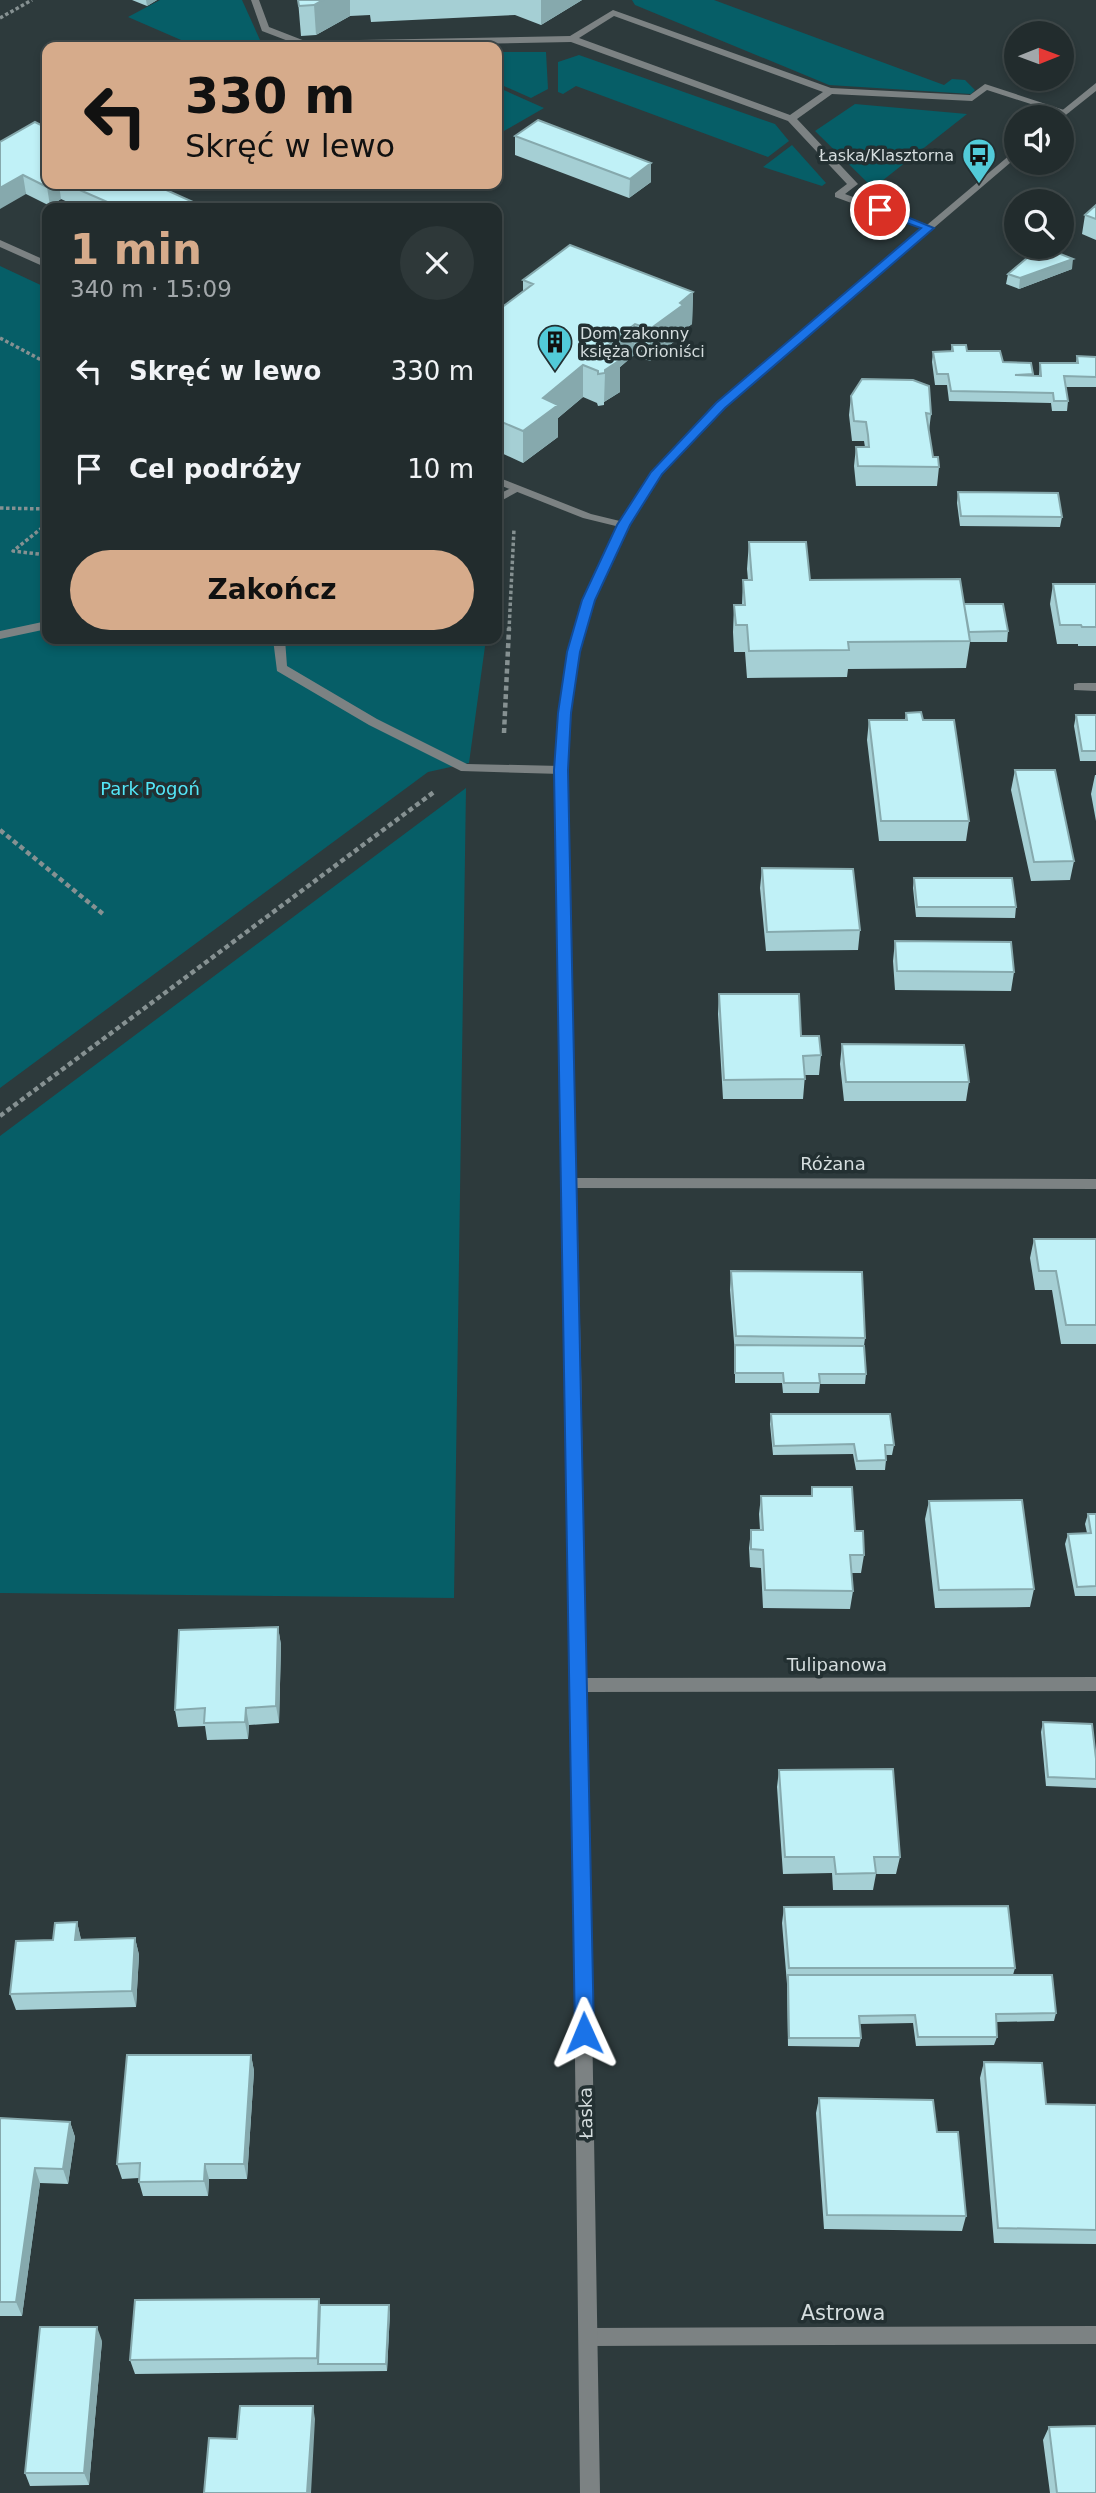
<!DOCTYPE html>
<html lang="pl">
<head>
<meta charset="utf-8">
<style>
	body { margin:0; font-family:"DejaVu Sans",sans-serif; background:#2e3839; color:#f1f3f6; height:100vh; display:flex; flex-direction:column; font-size:26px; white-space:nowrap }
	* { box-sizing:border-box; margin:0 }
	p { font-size:23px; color:#a2a7aa }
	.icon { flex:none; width:38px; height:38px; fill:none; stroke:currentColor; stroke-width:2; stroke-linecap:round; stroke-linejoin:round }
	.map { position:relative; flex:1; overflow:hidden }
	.sheet { position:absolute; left:42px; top:203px; width:460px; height:441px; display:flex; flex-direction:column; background:#222c2d; border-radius:14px; box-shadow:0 4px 10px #0003,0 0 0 2px #3f4849 }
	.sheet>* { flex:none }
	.guide { position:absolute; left:42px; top:42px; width:460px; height:147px; border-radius:14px; box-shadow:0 4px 10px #0003,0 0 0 2px #3f4849; background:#d6ab8b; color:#111; overflow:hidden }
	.needle { width:46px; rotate:89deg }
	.controls { position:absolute; left:1004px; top:21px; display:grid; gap:14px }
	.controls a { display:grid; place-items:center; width:70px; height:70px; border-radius:50%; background:#222c2d; box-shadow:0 4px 10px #0003,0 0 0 2px #3f4849; font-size:35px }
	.pin { position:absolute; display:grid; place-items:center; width:60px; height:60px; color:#fff; margin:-30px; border:4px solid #fff; border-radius:50%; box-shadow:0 2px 7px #0007 }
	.me { position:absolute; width:77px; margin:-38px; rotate:359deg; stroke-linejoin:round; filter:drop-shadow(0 0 5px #0008) }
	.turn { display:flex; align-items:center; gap:24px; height:147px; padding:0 28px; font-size:32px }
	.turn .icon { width:91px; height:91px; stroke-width:2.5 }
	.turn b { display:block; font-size:49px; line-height:60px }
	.round { display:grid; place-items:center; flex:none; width:74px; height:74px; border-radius:37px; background:#2e3839 }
	.summary { display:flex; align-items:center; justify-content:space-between; height:119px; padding:0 28px }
	h1 { font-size:42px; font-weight:800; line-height:52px; color:#d6ab8b }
	.action { display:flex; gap:14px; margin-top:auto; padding:14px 28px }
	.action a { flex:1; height:80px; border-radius:42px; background:#d6ab8b; color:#111; font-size:28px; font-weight:800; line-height:80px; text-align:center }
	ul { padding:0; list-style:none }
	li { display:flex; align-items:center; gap:21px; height:98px; padding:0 28px }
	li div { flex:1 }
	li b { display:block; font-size:26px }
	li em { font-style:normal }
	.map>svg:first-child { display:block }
	.green { fill:#065e67 }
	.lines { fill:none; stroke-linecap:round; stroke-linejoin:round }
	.path-far1 { stroke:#869192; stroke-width:3.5; stroke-dasharray:3.5 2.5; stroke-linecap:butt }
	.path { stroke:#869192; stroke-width:4.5; stroke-dasharray:5 3.5; stroke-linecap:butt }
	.service { fill:#7c8283; fill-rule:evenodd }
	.minor { fill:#7c8283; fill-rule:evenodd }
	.tertiary { fill:#7c8283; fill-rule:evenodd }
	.wall { fill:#a5cfd4 }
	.shaded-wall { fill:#86a9ad }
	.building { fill:#c0f1f7; stroke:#86a9ad; stroke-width:2 }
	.route { fill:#1a73e8; stroke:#114b97; stroke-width:2 }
	.labels { text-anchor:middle; stroke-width:7; stroke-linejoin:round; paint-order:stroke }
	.far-poi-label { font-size:16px; fill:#d5ddde; stroke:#233032; text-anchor:end }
	.park-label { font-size:18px; fill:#54e7f8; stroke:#233032 }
	.street-label { font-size:18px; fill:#d5ddde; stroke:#233032 }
	.near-street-label { font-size:21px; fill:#d5ddde; stroke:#233032 }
</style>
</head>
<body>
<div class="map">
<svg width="1096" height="2493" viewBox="0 0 1096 2493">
	<rect width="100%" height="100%" fill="#2d3a3c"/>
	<path class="green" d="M160,0H242L260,40L188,43L128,17Z
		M632,0H714L944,85L952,79L965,80L975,90L971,94L829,85L635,5Z
		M497,52H546L548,89L531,98L497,83Z
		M579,55L775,124L789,141L768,157L576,86L563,94L558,92V62Z
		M497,87L544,108L497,135Z
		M855,104L967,114L873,188L815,131Z
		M792,145L826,183L822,186L763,167Z
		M0,266L47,288V639H486L469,763L428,772L0,1088Z
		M466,788L454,1598L0,1593V1136Z"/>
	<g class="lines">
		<path class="path-far1" d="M0,18L32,0
			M0,338L47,363
			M0,508L47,509
			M47,524L13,551L47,555
			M509,630L514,529"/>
		<path class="path" d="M504,733L509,628
			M0,830L103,914
			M0,1116L434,792"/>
		<path class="service" d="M251,0H259L269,27L305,41L570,36L613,10L831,88L970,95L985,84L1070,112L1062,114L987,90L972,101L832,94L797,119L858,184L845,194L931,226L933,228L928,231L835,197V193L847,184L788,121L571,42L304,47L262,31ZM614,16L823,92L790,115L579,38Z
			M515,486L520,489L519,491L497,503V495Z
			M47,621V629L0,639V631Z
			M273,639H285L287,666L377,719L467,764L561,766L567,770L561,774L461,771L369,725L277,671Z
			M1078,683H1096V691L1074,690V684Z"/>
		<path class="minor" d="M0,240L47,261V268L0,247Z
			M497,477L591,514L628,523L630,525L624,528L583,518L497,484Z
			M570,1178L1096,1179V1189L570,1188L563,1183Z
			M1096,1677V1691L579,1692L573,1690L571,1685L573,1680L579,1678Z
			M1096,2326V2344L589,2346L582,2344L580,2337L582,2330L589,2328Z"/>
		<path class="tertiary" d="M1096,83V91L1062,118L1054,117Z
			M1017,149V157L724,407L661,474L630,525L594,600L580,652L570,713L567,770L581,1365L600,2493H580L567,1365L555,770L558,713L568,652L582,600L618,525L653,470L716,403Z"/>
	</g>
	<path class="wall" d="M132,0H157L147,6Z
		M298,0H582L541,25L515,15L371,22L370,15L350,16L316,35L301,36Z
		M515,136L651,182L629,198L515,155Z
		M0,142L47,184H153L204,207L219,208H81L61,199L50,206L26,194Z
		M1096,205V240L1082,234L1085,215Z
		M1032,247H1043L1072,269L1019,289L1006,284L1008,274L1032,254L1031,253Z
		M523,280L693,292L692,324L681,332V336L650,361L634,355L620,367V392L604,402V405L598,406L597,403L583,397L558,418V437L523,463L497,451V311L523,291Z
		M952,345L967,351L1003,362L1033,374V376H1039L1040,363H1076L1077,356L1096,357V387H1066L1068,401L1067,411H1052L1051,403L949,401L947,385H935L932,362L933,352L951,351Z
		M851,396L931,414L929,431L933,457L939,467L937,486H856L854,466L856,447H865L864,441H852L849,415Z
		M958,492L1062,517L1060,527L960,526L957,503Z
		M749,542L810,580L964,604L1008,631L1007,642H970L966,668L848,669L847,677L747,678L745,652H734L733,632L734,605H742L743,580H748L747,569Z
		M1053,584H1096V646H1078V644H1057L1050,604Z
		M906,713L923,720L969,821L966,841H879L867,740L869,720H905Z
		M1076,715H1096V761H1080L1074,726Z
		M1015,770L1074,861L1070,880L1031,881L1011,790Z
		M1095,775H1096V821L1091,794Z
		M762,868L860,930L858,950L766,951L760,888Z
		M914,878L1016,907L1015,918L916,917L913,888Z
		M895,941L1014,972L1011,991L895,990L893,961Z
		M719,994L801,1036L821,1055L819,1075H805L803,1099H723L718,1014Z
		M842,1044L969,1082L966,1101H844L840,1064Z
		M1034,1239H1096V1344H1061L1052,1290H1035L1030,1258Z
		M731,1271L865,1338L864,1346L866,1374L865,1384H820L819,1393H783L782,1383H735V1355L730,1290Z
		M771,1414L894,1445L892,1455H886V1460L885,1470H856L853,1454L773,1455L770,1424Z
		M812,1487L855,1531L864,1555L861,1573H851L853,1591L850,1609L763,1608L761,1568L750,1567L749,1548L751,1530H760L759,1514L761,1496H811Z
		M929,1501L1034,1589L1030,1607L935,1608L925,1519Z
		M1088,1514H1096V1596H1075L1065,1544L1068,1534L1087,1533L1085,1524Z
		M278,1627L281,1645L279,1723L249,1725L248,1739L207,1740L205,1726L178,1727L175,1710Z
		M1043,1722L1096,1759V1788L1046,1786L1041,1732Z
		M779,1770L900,1857L896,1874H876L873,1890H833L832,1873L783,1874L777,1787Z
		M784,1907L1015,1968L1013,1975L1056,2013L1054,2021L996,2022L997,2037L994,2045L916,2046L913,2023L859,2024L861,2038L859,2047L788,2046L787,1984L782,1923Z
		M77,1922L81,1940L135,1938L139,1955L136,2007L16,2010L10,1994L53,1940Z
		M251,2055L254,2071L247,2179H209L208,2196H143L139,2182V2178L122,2179L117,2164Z
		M984,2062L1046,2104L1096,2105V2244L994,2243L980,2078Z
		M819,2098L937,2132L966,2216L962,2231L824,2229L816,2113Z
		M0,2118L70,2122L75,2137L68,2184L40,2183L22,2316H0Z
		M320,2305L390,2312L387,2371L135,2374L130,2360Z
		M102,2341L89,2485L30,2486L25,2473Z
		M1049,2427L1096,2493H1050L1043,2440Z"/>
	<path class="shaded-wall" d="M146,0H157L147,6Z
		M323,0H350V16L316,35L314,5Z
		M541,0H582L541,25Z
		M651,163V182L629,198L630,179Z
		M23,175L26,194L0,209V188Z
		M52,184H59L61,199L50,206L47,187Z
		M1073,259L1072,269L1019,289L1020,278Z
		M693,292L692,324L681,332V336L650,361V329Z
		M635,324L634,355L620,367V392L604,402L605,373L601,351Z
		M583,365V397L558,418V437L523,463V431L543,398Z
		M278,1627L281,1645L279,1723L276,1706Z
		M246,1708L249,1725L248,1739L245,1722Z
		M77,1922L81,1939L79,1956L75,1940Z
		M135,1938L139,1955L136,2007L132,1991Z
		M251,2055L254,2071L247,2179L244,2164Z
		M70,2122L75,2137L68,2184L63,2169Z
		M205,2164L209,2179L208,2196L204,2181Z
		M35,2168L40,2183L22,2316L16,2302Z
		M319,2299L321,2312L318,2364L317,2358Z
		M389,2305L390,2312L387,2371L386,2364Z
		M97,2327L102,2341L89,2485L84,2473Z
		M313,2406L315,2419L311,2493H307Z"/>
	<path class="building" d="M298,0H323L314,5L299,6Z
		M538,120L651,163L630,179L515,136Z
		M35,122L47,128V184H52L47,187L23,175L0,188V142Z
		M66,184H153L204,207L218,206V208H121Z
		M1096,205V219L1085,215Z
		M570,245L693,292L680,303L683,305L650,329L635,324L601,351L620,356V360L605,370V373L598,374V371L583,365L543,398L558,405L523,431L497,420V311L533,284L523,280Z
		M1037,247H1043L1073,259L1020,278L1008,274L1027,258L1038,248Z
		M952,345H966L967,351H1000L1003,362L1031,363L1033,374L1015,375L1041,376L1040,363H1078L1077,356L1096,357V377L1064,376L1068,401H1054L1053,393L951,391L948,374H937L933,352L953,351Z
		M862,379L913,380L929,386L931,414L926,413L933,457H938L939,467L858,466L856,447H869L868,435L866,422L854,421L851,396Z
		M958,492L1058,493L1062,517L961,516Z
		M749,542H806L810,580L960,579L970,641L848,642L849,650L749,651L747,625H736L734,605H745L743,580H752Z
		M1053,584H1096V627H1082L1081,625H1060Z
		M964,604H1003L1008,631L969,632Z
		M921,712L923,720H954L969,821H881L869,720H907L906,713Z
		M1076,715H1096V751H1082Z
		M1015,770H1055L1074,861L1034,862Z
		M762,868L853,869L860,930L767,932Z
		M914,878H1012L1016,907H917Z
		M895,941L1011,942L1014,972L897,971Z
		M719,994H799L801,1036H819L821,1055L803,1056L805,1079L724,1080Z
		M842,1044L964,1045L969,1082H846Z
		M1034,1239H1096V1325H1066L1056,1271H1039Z
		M731,1271L862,1272L865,1338L736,1336Z
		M735,1345L864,1346L866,1374H819L820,1383H784L783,1373H735Z
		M771,1414H890L894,1445H885L886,1460L857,1461L854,1444L774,1446Z
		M812,1487H852L855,1531H863L864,1555H850L853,1591L765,1590L763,1550L751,1549V1530H763L761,1496H812Z
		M1022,1500L1034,1589L939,1590L929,1501Z
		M1088,1514H1096V1586L1077,1587L1068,1534L1091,1533Z
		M278,1627L276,1706L246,1708L245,1722L204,1723L205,1708L175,1710L179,1630Z
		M1043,1722L1092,1724L1096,1759V1779L1048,1777Z
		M893,1769L900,1857H874L876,1873L836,1874L834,1857H785L779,1770Z
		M1008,1906L1015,1968H789L784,1907Z
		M77,1922L75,1940L135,1938L132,1991L10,1994L16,1941L53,1940L55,1923Z
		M788,1975H1052L1056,2013L996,2014L997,2037H918L915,2015L859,2016L861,2038H789Z
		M127,2055H251L244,2164H205L204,2181L139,2182L140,2163L117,2164Z
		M984,2062L1042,2063L1046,2104L1096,2105V2230L998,2228Z
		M819,2098L933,2100L937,2132H958L966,2216L827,2215Z
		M0,2118L70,2122L63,2169L35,2168L16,2302H0Z
		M319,2299L317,2358L130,2360L135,2300Z
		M320,2305H389L386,2364H318Z
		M40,2327H97L84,2473H25Z
		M240,2406H313L307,2493H204L209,2438L237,2439Z
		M1096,2426V2493H1057L1049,2427Z"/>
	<path class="route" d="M876,207H883L934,228L725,408L662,474L630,525L595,600L580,652L571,713L568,770L594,2033L591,2040L584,2042L578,2040L575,2033L554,770L558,713L567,652L582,600L617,525L651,472L716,403L921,228L876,212Z"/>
	<defs>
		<g id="bus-pin" transform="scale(1.75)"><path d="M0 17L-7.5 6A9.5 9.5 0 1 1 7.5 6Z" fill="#52cbd9" stroke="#233032"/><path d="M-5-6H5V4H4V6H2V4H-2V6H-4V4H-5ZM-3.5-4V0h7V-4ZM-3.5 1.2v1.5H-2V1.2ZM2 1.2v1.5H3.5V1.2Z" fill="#111"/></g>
		<g id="building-pin" transform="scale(1.75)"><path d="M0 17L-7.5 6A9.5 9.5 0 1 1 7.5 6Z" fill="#52cbd9" stroke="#233032"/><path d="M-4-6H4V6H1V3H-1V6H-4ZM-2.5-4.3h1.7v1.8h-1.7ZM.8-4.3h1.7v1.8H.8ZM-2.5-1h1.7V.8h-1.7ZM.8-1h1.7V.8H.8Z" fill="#111"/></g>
	</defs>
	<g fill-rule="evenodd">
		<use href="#bus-pin" x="979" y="155"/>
		<use href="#building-pin" x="555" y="342"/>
	</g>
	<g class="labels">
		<g class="far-poi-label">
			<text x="954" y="161">Łaska/Klasztorna</text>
			<text x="580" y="339" text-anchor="start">Dom zakonny<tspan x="580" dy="18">księża Orioniści</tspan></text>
		</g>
		<g class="park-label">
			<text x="150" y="795">Park Pogoń</text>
		</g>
		<g class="street-label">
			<text x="833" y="1170">Różana</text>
			<text x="837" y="1671">Tulipanowa</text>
			<text transform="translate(586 2113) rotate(-91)" y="6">Łaska</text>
		</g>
		<g class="near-street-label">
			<text x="843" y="2320">Astrowa</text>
		</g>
	</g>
</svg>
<div class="controls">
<a><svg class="needle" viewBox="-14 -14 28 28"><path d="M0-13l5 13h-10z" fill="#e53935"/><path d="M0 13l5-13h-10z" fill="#a2a7aa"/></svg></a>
<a><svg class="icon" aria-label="sound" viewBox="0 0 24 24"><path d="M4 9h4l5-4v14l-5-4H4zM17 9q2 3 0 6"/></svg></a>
<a><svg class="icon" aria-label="search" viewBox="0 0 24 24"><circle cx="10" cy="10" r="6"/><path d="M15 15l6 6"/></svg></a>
</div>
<div class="pin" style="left:880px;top:210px;background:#d93025"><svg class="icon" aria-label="arrive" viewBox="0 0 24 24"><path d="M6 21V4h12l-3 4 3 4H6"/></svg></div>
<svg class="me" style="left:584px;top:2033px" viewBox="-20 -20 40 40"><path d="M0-17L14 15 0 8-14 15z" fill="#1a73e8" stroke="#fff" stroke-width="4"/></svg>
<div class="guide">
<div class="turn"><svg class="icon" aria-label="left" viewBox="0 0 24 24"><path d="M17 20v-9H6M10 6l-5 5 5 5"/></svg><div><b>330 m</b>Skręć w lewo</div></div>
</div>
<section class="sheet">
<div class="summary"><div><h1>1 min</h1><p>340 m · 15:09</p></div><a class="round"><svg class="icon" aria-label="close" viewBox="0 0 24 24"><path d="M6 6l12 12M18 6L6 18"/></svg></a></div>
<ul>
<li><svg class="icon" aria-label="left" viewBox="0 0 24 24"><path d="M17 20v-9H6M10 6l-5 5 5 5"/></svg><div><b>Skręć w lewo</b></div><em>330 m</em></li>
<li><svg class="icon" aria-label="arrive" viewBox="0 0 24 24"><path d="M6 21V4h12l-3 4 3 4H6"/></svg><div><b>Cel podróży</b></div><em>10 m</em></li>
</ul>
<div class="action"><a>Zakończ</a></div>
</section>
</div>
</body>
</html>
